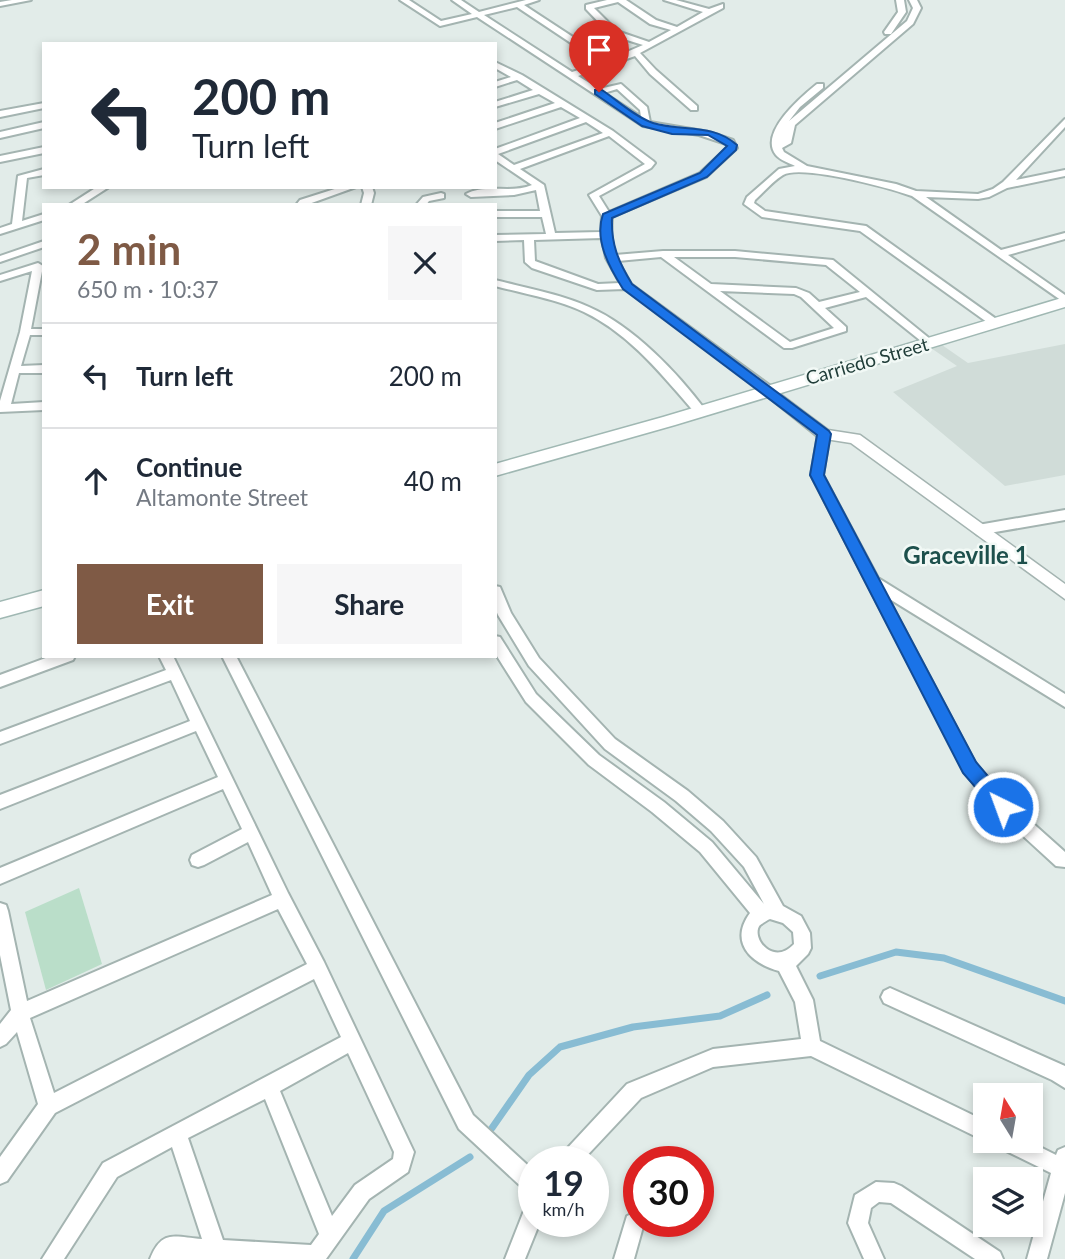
<!DOCTYPE html>
<html lang="en">
<head>
<meta charset="utf-8">
<style>
	body { margin:0; font-family:Lato,sans-serif; background:#f6f6f7; color:#1f2937; height:100vh; display:flex; flex-direction:column; font-size:26px; white-space:nowrap }
	* { box-sizing:border-box; margin:0 }
	p { font-size:23px; color:#747a83 }
	.icon { flex:none; width:38px; height:38px; fill:none; stroke:currentColor; stroke-width:2; stroke-linecap:round; stroke-linejoin:round }
	.map { position:relative; flex:1; overflow:hidden }
	.side { position:absolute; left:42px; top:203px; width:455px; height:455px; display:flex; flex-direction:column; background:#fff; border-radius:0px; box-shadow:0 4px 10px #0003 }
	.side>* { flex:none }
	.guide { position:absolute; left:42px; top:42px; width:455px; height:147px; border-radius:0px; box-shadow:0 4px 10px #0003; background:#fff; color:#1f2937; overflow:hidden }
	.needle { width:46px; rotate:349deg }
	.buttons { position:absolute; left:973px; top:1083px; display:grid; gap:14px }
	.buttons a { display:grid; place-items:center; width:70px; height:70px; border-radius:0px; background:#fff; box-shadow:0 4px 10px #0003; font-size:35px }
	.speed { position:absolute; left:518px; top:1146px; display:flex; gap:14px; font-size:35px; font-weight:700; text-align:center }
	.speed>* { display:grid; place-content:center; width:91px; height:91px; border-radius:50%; background:#fff; box-shadow:0 4px 10px #0003; line-height:1 }
	.speed small { font-size:18px; font-weight:400 }
	.speed .limit { border:10px solid #d22; background:#fff; color:#111 }
	.pin { position:absolute; display:grid; place-items:center; width:60px; height:60px; color:#fff; margin:-72px -30px; border-radius:50% 50% 50% 0; rotate:-45deg; box-shadow:0 0 7px #0007 }
	.pin .icon { rotate:45deg }
	.me { position:absolute; width:77px; margin:-38px; rotate:318deg; stroke-linejoin:round; filter:drop-shadow(0 0 5px #0008) }
	.turn { display:flex; align-items:center; gap:24px; height:147px; padding:0 35px; font-size:32px }
	.turn .icon { width:91px; height:91px; stroke-width:2.5 }
	.turn b { display:block; font-size:49px; line-height:60px }
	.round { display:grid; place-items:center; flex:none; width:74px; height:74px; border-radius:0px; background:#f6f6f7 }
	.headline { display:flex; align-items:center; justify-content:space-between; height:119px; padding:0 35px }
	h1 { font-size:42px; font-weight:700; line-height:52px; color:#7f5a45 }
	.button { display:flex; gap:14px; margin-top:auto; padding:14px 35px }
	.button a { flex:1; height:80px; border-radius:0px; background:#7f5a45; color:#fff; font-size:28px; font-weight:700; line-height:80px; text-align:center }
	.button a+a { background:#f6f6f7; color:#1f2937 }
	ul { padding:0; list-style:none }
	li { display:flex; align-items:center; gap:21px; height:105px; padding:0 35px; border-top:2px solid #e0e1e3 }
	li div { flex:1 }
	li b { display:block; font-size:26px }
	li em { font-style:normal }
	.map>svg:first-child { display:block }
	.built { fill:#d0dcd8 }
	.green { fill:#badec9 }
	.lines { fill:none; stroke-linecap:round; stroke-linejoin:round }
	.stream { stroke:#88bcd3; stroke-width:7 }
	.minor-casing { stroke:#a4b4b1; stroke-width:4 }
	.tertiary-casing { stroke:#a4b4b1; stroke-width:3 }
	.secondary-casing { stroke:#a0b8b3; stroke-width:3 }
	.minor { fill:#fff; fill-rule:evenodd }
	.tertiary { fill:#fff; fill-rule:evenodd }
	.secondary { fill:#fff; fill-rule:evenodd }
	.route { fill:#1a73e8; stroke:#114b97; stroke-width:2 }
	.labels { text-anchor:middle; stroke-width:5; stroke-linejoin:round; paint-order:stroke }
	.far-street-label { font-size:19px; fill:#213e3a; stroke:#f2f9f6 }
	.neighbourhood-label { font-size:24px; font-weight:bold; fill:#1d504c; stroke:#f2f9f6 }
</style>
</head>
<body>
<div class="map">
<svg width="1065" height="1259" viewBox="0 0 1065 1259">
	<rect width="100%" height="100%" fill="#e2ece9"/>
	<path class="built" d="M1065,344V475L1005,486L893,392L957,366L931,348L942,345L968,363Z"/>
	<path class="green" d="M79,888L102,964L46,990L25,912Z"/>
	<g class="lines">
		<path class="stream" d="M820,976L896,952L944,958L1065,1001
			M492,1128L529,1075L560,1047L633,1027L720,1016L767,995
			M353,1259L384,1211L470,1157"/>
		<g class="minor-casing">
			<path id="minor" d="M12,0H31L0,6V2Z
				M400,0H409L441,21L472,14L452,0H461L479,12L526,0H539L524,5L608,60L643,45L611,35L586,9V5L607,0H626L656,20L677,27L703,12L664,0H676L709,9L723,4V8L640,53L656,70L697,106V110H691L650,74L635,56L578,76L599,89L621,84L647,107L650,122L709,132L733,140L737,148L706,177L612,217L611,235L615,255L663,251H735L833,260L935,343L934,345H926L866,297L825,308L846,327V331L792,348H784L661,257L618,261L631,284L772,387V393L768,394L625,289L597,290L532,268L525,262L524,240L495,241V235L546,234L542,217H495V211H540L536,190L514,195L471,197L466,194C485,183 511,194 532,185L495,160V149L580,118L561,107L495,129V123L555,103L539,94L495,107V102L533,90L517,80L495,87V82L511,77L495,68V62L522,75L613,131L653,161L655,163L651,168L599,196L609,212L700,173L728,147L726,144L699,135L643,126L477,17L440,26ZM618,2L650,24L671,30L649,42L617,31L594,8ZM517,7L601,63L572,72L484,15ZM617,89L640,110L641,117L604,93ZM586,122L603,133L514,165L498,154ZM609,136L645,164L589,195L602,216L601,232L555,233L544,185L520,169ZM602,238L606,258L620,283L598,284L535,261L534,240ZM674,257H735L826,265L860,292L819,302L809,293L796,288L711,284ZM720,291L794,294L801,297L834,328L790,342Z
				M896,0H904L906,12L891,34H885L884,32L898,12Z
				M909,0H917L921,8L913,24L795,125L791,143L782,148L784,152L807,166L896,184L916,191L978,194L993,189L1003,182L1065,119V127L1016,180L1065,170V176L1007,188L989,197L978,199L926,197L1001,250L1065,233V239L1008,255L1065,295V303L912,196C890,188 801,164 783,175C773,181 764,192 755,200L754,203L765,211L866,226L999,321V325H991L860,231L762,217L744,204L747,197L779,169L795,166C789,163 780,160 776,155C758,133 802,96 817,84H823V88L800,107L789,121L907,21L913,8Z
				M44,103V108L0,117V111Z
				M44,122V128L0,138V132Z
				M44,147V153L0,162V156Z
				M44,169V175L27,178L22,221L44,214V220L0,234V228L12,224L18,176Z
				M97,187H109L81,205H69Z
				M341,187H356L306,205H296L300,200Z
				M362,187H372L374,193L371,205H361L364,193Z
				M441,193L444,194V198L429,201L426,205H416L423,197Z
				M44,241V247L0,262V256Z
				M38,263L43,266L31,329H44V335H30L21,366L44,365V373H19L11,404L44,402V410L0,412V401L20,332L32,271L0,281V275Z
				M495,280C527,288 560,294 589,307C633,326 678,373 706,411L704,414H696C663,376 630,334 584,312C556,299 525,294 495,286Z
				M824,430L830,434L823,475L878,578L1065,694V707L888,598L975,763L1009,802L1065,852V867L1056,866L997,812L965,773L811,475L818,434Z
				M1065,510V520L978,535L972,530L978,525Z
				M495,586L500,587L511,613L539,658L615,739L688,791L723,821L756,857L783,906L801,916L810,933L811,948L808,954L796,966L813,1000L820,1041L985,1121V1141L811,1056L713,1067L641,1098L581,1162H558L561,1155L627,1084L713,1049L801,1039L795,1002L779,971C750,963 729,942 750,913L700,852L652,812L589,765L526,702L495,653V636L500,637L536,694L599,755L664,802L712,842L764,904L744,867L711,831L676,801L605,749L529,666L498,615L495,608ZM770,919L783,923L793,932L794,944C773,967 750,937 760,925C760,925 769,919 770,919Z
				M51,656H75L73,660L0,687V675Z
				M159,656H173L288,893L324,962L414,1152L408,1172L369,1199L326,1259H150C162,1229 174,1237 202,1239L172,1147L117,1177L64,1259H42L103,1163L341,1037L314,979L55,1113L7,1181L0,1184V1157L38,1104L17,1032L6,1044L0,1047V1024L11,1010L0,955V903L6,905L8,911L27,1001L272,895L248,842L204,865L198,867L192,865L190,860L192,855L242,829L223,789L0,884V868L218,777L196,731L0,809V795L190,721L171,680L0,744V732L166,670ZM278,909L307,964L54,1093L30,1018ZM348,1053L394,1152L393,1159L355,1185L332,1216L280,1091ZM265,1099L319,1234L311,1245L223,1240L188,1138Z
				M222,656H236L473,1115L534,1171V1195L527,1192L459,1129Z
				M890,988L1065,1066V1088L1052,1080L884,1003L881,997L884,991Z
				M997,1141H1028L1056,1155L1058,1150L1065,1147V1193L1047,1259H1027L1051,1173L1000,1148Z
				M876,1182L894,1183L901,1186L1000,1252L1003,1259H975L891,1203L879,1202L871,1208L868,1223L884,1259H864L848,1223L855,1195Z
				M534,1200V1222H540L525,1259H505L527,1203Z
				M634,1213L639,1215V1222L644,1223L634,1259H614L627,1216Z"/>
		</g>
		<g class="tertiary-casing">
			<path id="tertiary" d="M768,385L828,430L860,435L1065,584V599L851,443L819,438L763,393L761,390Z"/>
		</g>
		<g class="secondary-casing">
			<path id="secondary" d="M1065,297V307L675,425L495,476V464L663,417Z
				M44,590V606L0,618V602Z"/>
		</g>
		<use href="#minor" class="minor"/>
		<use href="#tertiary" class="tertiary"/>
		<use href="#secondary" class="secondary"/>
	</g>
	<path class="route" d="M595,90H602C617,100 635,117 653,123C682,132 713,123 737,145L736,150L707,177L612,218C611,244 618,261 632,284L829,431L831,434L824,475L976,762L1009,801L1012,807L1009,812L1003,815L997,812L963,773L810,475L817,435L623,289C609,267 594,240 603,214L700,173L727,146L708,135L672,134L642,126L595,94Z"/>
	<g class="labels">
		<g class="far-street-label">
			<text transform="translate(867 361) rotate(-16)" y="7">Carriedo Street</text>
		</g>
		<g class="neighbourhood-label">
			<text x="966" y="564">Graceville 1</text>
		</g>
	</g>
</svg>
<div class="buttons">
<a><svg class="needle" viewBox="-14 -14 28 28"><path d="M0-13l5 13h-10z" fill="#e53935"/><path d="M0 13l5-13h-10z" fill="#747a83"/></svg></a>
<a><svg class="icon" aria-label="layers" viewBox="0 0 24 24"><path d="M12 4l9 5-9 5-9-5zM3 14l9 5 9-5"/></svg></a>
</div>
<div class="speed"><div>19<small>km/h</small></div><div class="limit">30</div></div>
<div class="pin" style="left:599px;top:92px;background:#d93025"><svg class="icon" aria-label="arrive" viewBox="0 0 24 24"><path d="M6 21V4h12l-3 4 3 4H6"/></svg></div>
<svg class="me" style="left:1003px;top:807px" viewBox="-20 -20 40 40"><circle r="17" fill="#1a73e8" stroke="#fff" stroke-width="3"/><path d="M0-11L8 9 0 5-8 9z" fill="#fff"/></svg>
<div class="guide">
<div class="turn"><svg class="icon" aria-label="left" viewBox="0 0 24 24"><path d="M17 20v-9H6M10 6l-5 5 5 5"/></svg><div><b>200 m</b>Turn left</div></div>
</div>
<section class="side">
<div class="headline"><div><h1>2 min</h1><p>650 m · 10:37</p></div><a class="round"><svg class="icon" aria-label="close" viewBox="0 0 24 24"><path d="M6 6l12 12M18 6L6 18"/></svg></a></div>
<ul>
<li><svg class="icon" aria-label="left" viewBox="0 0 24 24"><path d="M17 20v-9H6M10 6l-5 5 5 5"/></svg><div><b>Turn left</b></div><em>200 m</em></li>
<li><svg class="icon" aria-label="ahead" viewBox="0 0 24 24"><path d="M12 20V5M6 11l6-6 6 6"/></svg><div><b>Continue</b><p>Altamonte Street</p></div><em>40 m</em></li>
</ul>
<div class="button"><a>Exit</a><a>Share</a></div>
</section>
</div>
</body>
</html>
